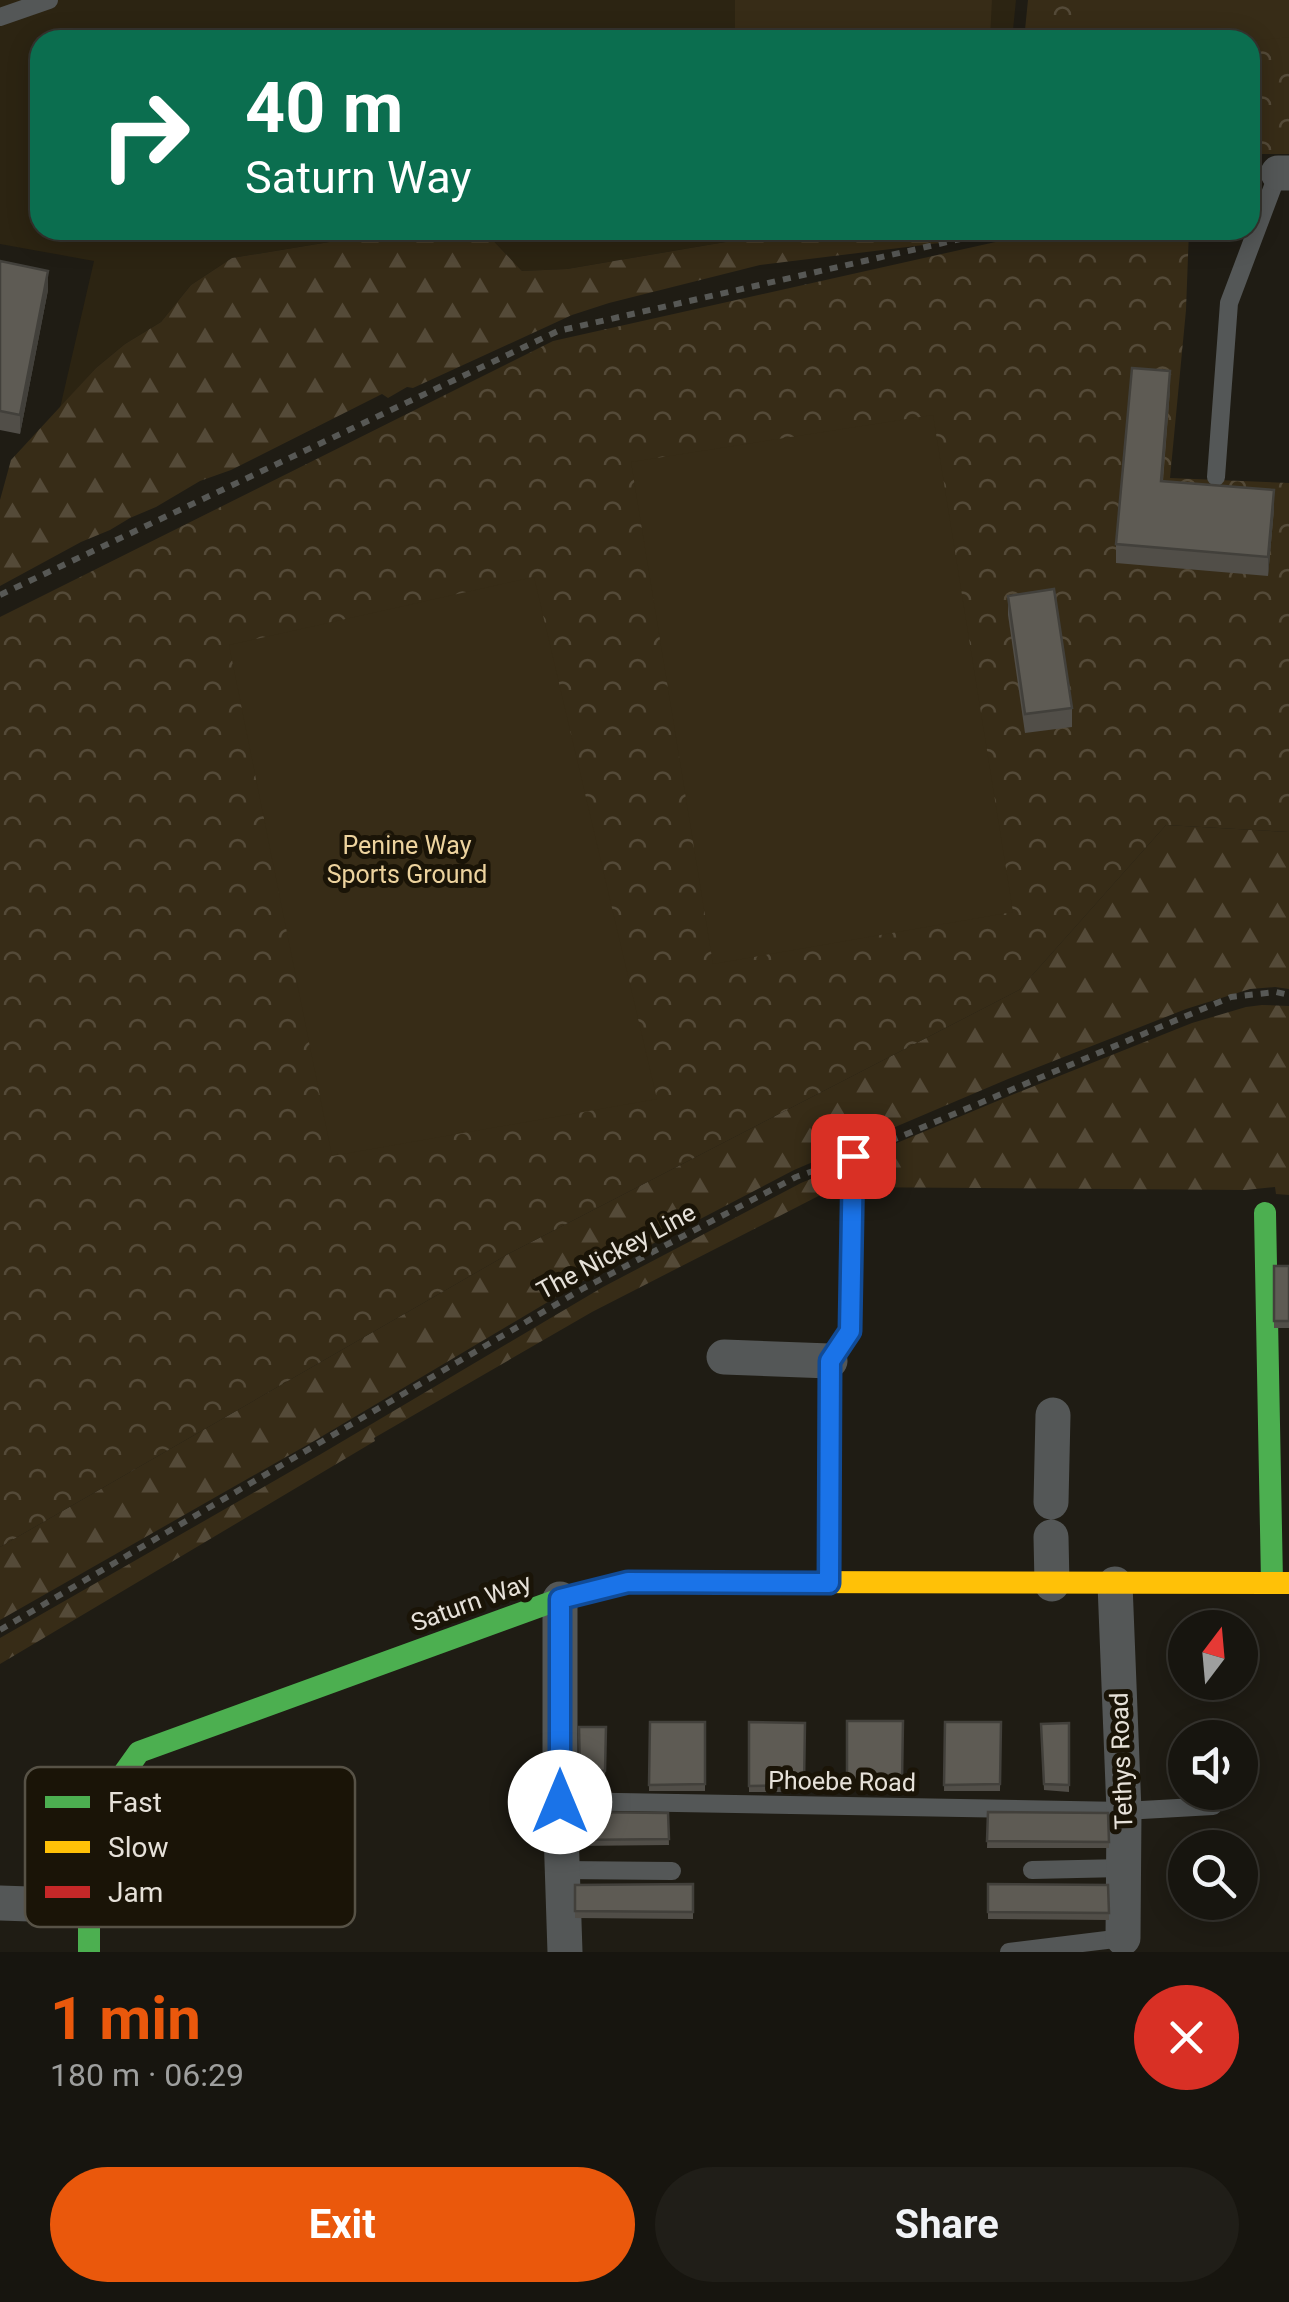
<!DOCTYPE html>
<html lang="en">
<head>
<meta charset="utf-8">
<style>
	body { margin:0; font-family:Roboto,sans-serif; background:#201e18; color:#f1f3f6; height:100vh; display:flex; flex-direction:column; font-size:38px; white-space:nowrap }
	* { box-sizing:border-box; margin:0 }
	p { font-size:32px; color:#9e9f9e }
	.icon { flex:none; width:55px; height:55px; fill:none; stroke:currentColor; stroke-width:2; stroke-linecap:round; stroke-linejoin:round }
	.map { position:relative; height:1952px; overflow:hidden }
	.side { display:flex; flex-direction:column; background:#17150f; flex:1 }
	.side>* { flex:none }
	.guide { position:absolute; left:30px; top:30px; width:1230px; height:210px; border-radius:30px; box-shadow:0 5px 25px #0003,0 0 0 2px #36342f; background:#0b6e4f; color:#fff; overflow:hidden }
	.needle { width:65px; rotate:16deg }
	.buttons { position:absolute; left:1168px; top:1610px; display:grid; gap:20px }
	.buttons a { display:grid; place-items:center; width:90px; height:90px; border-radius:50%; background:#17150f; box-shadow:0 5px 25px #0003,0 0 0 2px #36342f; font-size:50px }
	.pin { position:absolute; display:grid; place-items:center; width:85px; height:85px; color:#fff; margin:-42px; border-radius:20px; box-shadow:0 5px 15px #0006 }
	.me { position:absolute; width:110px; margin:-55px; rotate:0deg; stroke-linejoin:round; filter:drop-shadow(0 0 8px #0008) }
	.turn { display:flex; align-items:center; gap:35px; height:210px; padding:0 50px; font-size:45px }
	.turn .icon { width:130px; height:130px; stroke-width:2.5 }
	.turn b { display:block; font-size:70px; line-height:85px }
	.round { display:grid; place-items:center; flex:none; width:105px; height:105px; border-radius:52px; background:#201e18 }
	.overview { display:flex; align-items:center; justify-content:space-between; height:170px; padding:0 50px }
	h1 { font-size:60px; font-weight:700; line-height:75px; color:#ea580c }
	.action { display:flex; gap:20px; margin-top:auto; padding:20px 50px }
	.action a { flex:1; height:115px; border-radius:60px; background:#ea580c; color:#fff; font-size:40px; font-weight:700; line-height:115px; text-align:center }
	.action a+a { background:#201e18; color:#f1f3f6 }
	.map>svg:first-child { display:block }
	.built { fill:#2c2412 }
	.forest { fill:url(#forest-firs) }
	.park { fill:url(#park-crowns) }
	.pitch { fill:#372c17 }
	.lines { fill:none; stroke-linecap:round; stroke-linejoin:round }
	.path { stroke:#575855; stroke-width:6; stroke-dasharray:8 8; stroke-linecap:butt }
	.lane { stroke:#545757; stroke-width:18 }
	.street { stroke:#545757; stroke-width:35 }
	.fast { stroke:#4caf50; stroke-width:22 }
	.slow { stroke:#ffc107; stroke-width:22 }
	.jam { stroke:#c62828; stroke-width:22 }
	.wall { fill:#514e48 }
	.shaded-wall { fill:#42403b }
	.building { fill:#5e5b54; stroke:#42403b; stroke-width:2.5 }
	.route-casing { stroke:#114b97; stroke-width:25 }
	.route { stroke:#1a73e8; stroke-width:18 }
	.labels { text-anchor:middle; stroke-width:10; stroke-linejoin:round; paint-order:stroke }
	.park-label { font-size:25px; fill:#edd39e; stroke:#1a1407 }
	.street-label { font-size:25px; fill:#e6e1d9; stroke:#1a1407 }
	.key { fill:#1a1407; stroke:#575246; stroke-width:2.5 }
	.key-label { font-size:28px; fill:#e6e1d9 }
</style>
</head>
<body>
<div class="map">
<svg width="1289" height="1952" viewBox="0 0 1289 1952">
	<defs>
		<pattern id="forest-firs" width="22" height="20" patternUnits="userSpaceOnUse" patternTransform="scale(2.5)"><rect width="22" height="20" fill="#372c17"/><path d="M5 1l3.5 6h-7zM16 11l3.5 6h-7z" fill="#544a38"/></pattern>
		<pattern id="park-crowns" width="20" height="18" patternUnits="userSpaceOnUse" patternTransform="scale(2.5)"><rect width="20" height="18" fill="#372c17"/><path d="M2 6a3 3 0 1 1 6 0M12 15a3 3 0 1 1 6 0" fill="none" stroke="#544a38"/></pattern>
	</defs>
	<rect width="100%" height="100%" fill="#1f1c14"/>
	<path class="built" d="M0,0H1016L1012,40H40V230H796L567,269L522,271L484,231L372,235L232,258L191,285L161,322L125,344L96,368L60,408L94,261L0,244Z"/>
	<path class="forest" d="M796,230H1025L981,238L760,265L609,303L572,315L413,388L407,387L388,398L382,394L231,470L200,481L156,507L130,518L110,530L81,542L0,586V500L11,460L96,368L125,344L161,322L191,285L232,258L372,235L484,231L522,271L567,269Z
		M1166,825L1289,832V989L1275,987L1250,989L1186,1009L1008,1079L794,1170L595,1274L314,1441L0,1620V1547L510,1253L1019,990Z
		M1262,1005L1289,1006V1195L1276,1194L1275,1187L1245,1190L836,1187L592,1312L374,1438L375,1441L0,1664V1638L321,1454L603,1287L801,1183L1014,1094L1192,1023L1246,1007Z"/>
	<path class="park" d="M1028,0H1289V154H1250V40H1024Z
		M1049,230H1189L1186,310L1170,478L1289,483V832L1166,825L1019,990L510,1253L0,1547V617L553,341Z"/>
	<path class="pitch" d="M735,0H992L990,40H735Z
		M1078,0H1289V37L1250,41L1078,40Z
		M933,415L1013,912L713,964L631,462Z
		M534,577L657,1099L332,1156L229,645Z"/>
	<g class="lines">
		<path class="path" d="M0,595L558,331L1000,230
			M890,1141L1231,997L1276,992L1289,995
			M0,1630L584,1288L796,1177L813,1171"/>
		<path class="lane" d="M0,17L49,0
			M1216,477L1229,303L1278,173
			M560,1801L1124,1811L1213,1806L1212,1792
			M562,1870L672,1871
			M1032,1870L1123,1868
			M1009,1952L1123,1938"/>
		<path class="street" d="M1278,173H1289
			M724,1357L830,1361
			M1051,1502L1053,1415
			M1051,1537L1052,1584
			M1115,1584L1124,1811L1123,1938
			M560,1599V1801L565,1952
			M0,1903L89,1906"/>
		<path class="fast" d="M1265,1213L1272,1582
			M89,1952V1906L99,1808L139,1752L560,1599L628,1582H735"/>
		<path class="slow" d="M851,1297L853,1156
			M735,1582L1289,1583"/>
		<path class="jam" d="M829,1583L830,1361L851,1331V1297"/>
	</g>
	<path class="wall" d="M0,261L48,290L20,434L0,430Z
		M1170,390L1163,481L1274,509L1268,576L1116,563V544Z
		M1008,596L1072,708V727L1025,733L1008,615Z
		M1274,1266H1289V1328H1274Z
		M847,1721H903L902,1790H847Z
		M650,1722H705V1791H649Z
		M749,1722L805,1723L804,1792H749Z
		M945,1722H1001L1000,1791H944Z
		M1069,1723V1792L1044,1790L1041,1724Z
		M579,1727H606L605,1778L580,1777Z
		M575,1812L668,1813L669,1845L574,1846Z
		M988,1812L1108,1813L1109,1848H987Z
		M693,1884V1919L575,1918V1885Z
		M988,1884L1108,1885L1109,1920L988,1919Z"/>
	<path class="shaded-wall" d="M48,271V290L20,434V415Z
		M1170,371V390L1161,500V481Z
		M1274,490V509L1268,576V557Z"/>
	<path class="building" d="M0,261L48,271L20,415L0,411Z
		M1132,368L1170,371L1161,481L1274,490L1268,557L1116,544Z
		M1054,589L1072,708L1025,714L1008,596Z
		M1274,1266H1289V1321H1274Z
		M847,1721H903L902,1783L847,1784Z
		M650,1722H705V1784L649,1785Z
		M749,1722L805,1723L804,1785L749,1786Z
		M945,1722H1001L1000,1784L944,1785Z
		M1069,1723V1785L1044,1784L1041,1724Z
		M579,1727H606L605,1771L580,1770Z
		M575,1812L668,1813L669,1839L574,1840Z
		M988,1812L1108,1813L1109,1842L987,1841Z
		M693,1884V1912L575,1911V1885Z
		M988,1884L1108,1885L1109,1913L988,1912Z"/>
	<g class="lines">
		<g class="route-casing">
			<path id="route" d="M560,1802V1599L628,1582L829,1583L830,1361L850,1331L853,1156"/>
		</g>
		<use href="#route" class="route"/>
	</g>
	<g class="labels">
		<g class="park-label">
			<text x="407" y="854">Penine Way<tspan x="407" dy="29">Sports Ground</tspan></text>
		</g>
		<g class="street-label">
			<text transform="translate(616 1251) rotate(-28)" y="9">The Nickey Line</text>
			<text transform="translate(471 1602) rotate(-20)" y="9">Saturn Way</text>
			<text transform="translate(1121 1761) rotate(-92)" y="9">Tethys Road</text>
			<text transform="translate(842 1781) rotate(1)" y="9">Phoebe Road</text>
		</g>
	</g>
	<rect x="25" y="1767" width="330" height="160" rx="15" class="key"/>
	<rect x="45" y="1796" width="45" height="12" fill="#4caf50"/>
	<rect x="45" y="1841" width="45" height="12" fill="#ffc107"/>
	<rect x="45" y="1886" width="45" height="12" fill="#c62828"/>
	<g class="key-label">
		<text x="108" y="1812">Fast</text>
		<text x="108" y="1857">Slow</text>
		<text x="108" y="1902">Jam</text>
	</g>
</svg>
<div class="buttons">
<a><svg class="needle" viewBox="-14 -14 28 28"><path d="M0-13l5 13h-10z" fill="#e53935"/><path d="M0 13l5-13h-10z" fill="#9e9f9e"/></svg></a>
<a><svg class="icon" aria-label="sound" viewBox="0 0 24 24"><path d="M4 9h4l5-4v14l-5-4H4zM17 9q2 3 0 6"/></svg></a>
<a><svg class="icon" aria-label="search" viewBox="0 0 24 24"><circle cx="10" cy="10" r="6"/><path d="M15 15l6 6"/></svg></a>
</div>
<div class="pin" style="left:853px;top:1156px;background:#d93025"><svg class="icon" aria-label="arrive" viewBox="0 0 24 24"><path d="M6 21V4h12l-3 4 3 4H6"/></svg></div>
<svg class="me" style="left:560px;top:1802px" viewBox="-20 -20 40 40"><circle r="19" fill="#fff"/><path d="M0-13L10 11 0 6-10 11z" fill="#1a73e8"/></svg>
<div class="guide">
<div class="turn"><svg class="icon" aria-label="right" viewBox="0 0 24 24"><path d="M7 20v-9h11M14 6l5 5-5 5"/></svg><div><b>40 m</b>Saturn Way</div></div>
</div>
</div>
<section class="side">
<div class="overview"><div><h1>1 min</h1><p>180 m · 06:29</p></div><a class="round" style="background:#d93025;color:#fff"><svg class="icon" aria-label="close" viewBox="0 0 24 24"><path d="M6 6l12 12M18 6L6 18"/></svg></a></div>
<div class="action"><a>Exit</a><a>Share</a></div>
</section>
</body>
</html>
